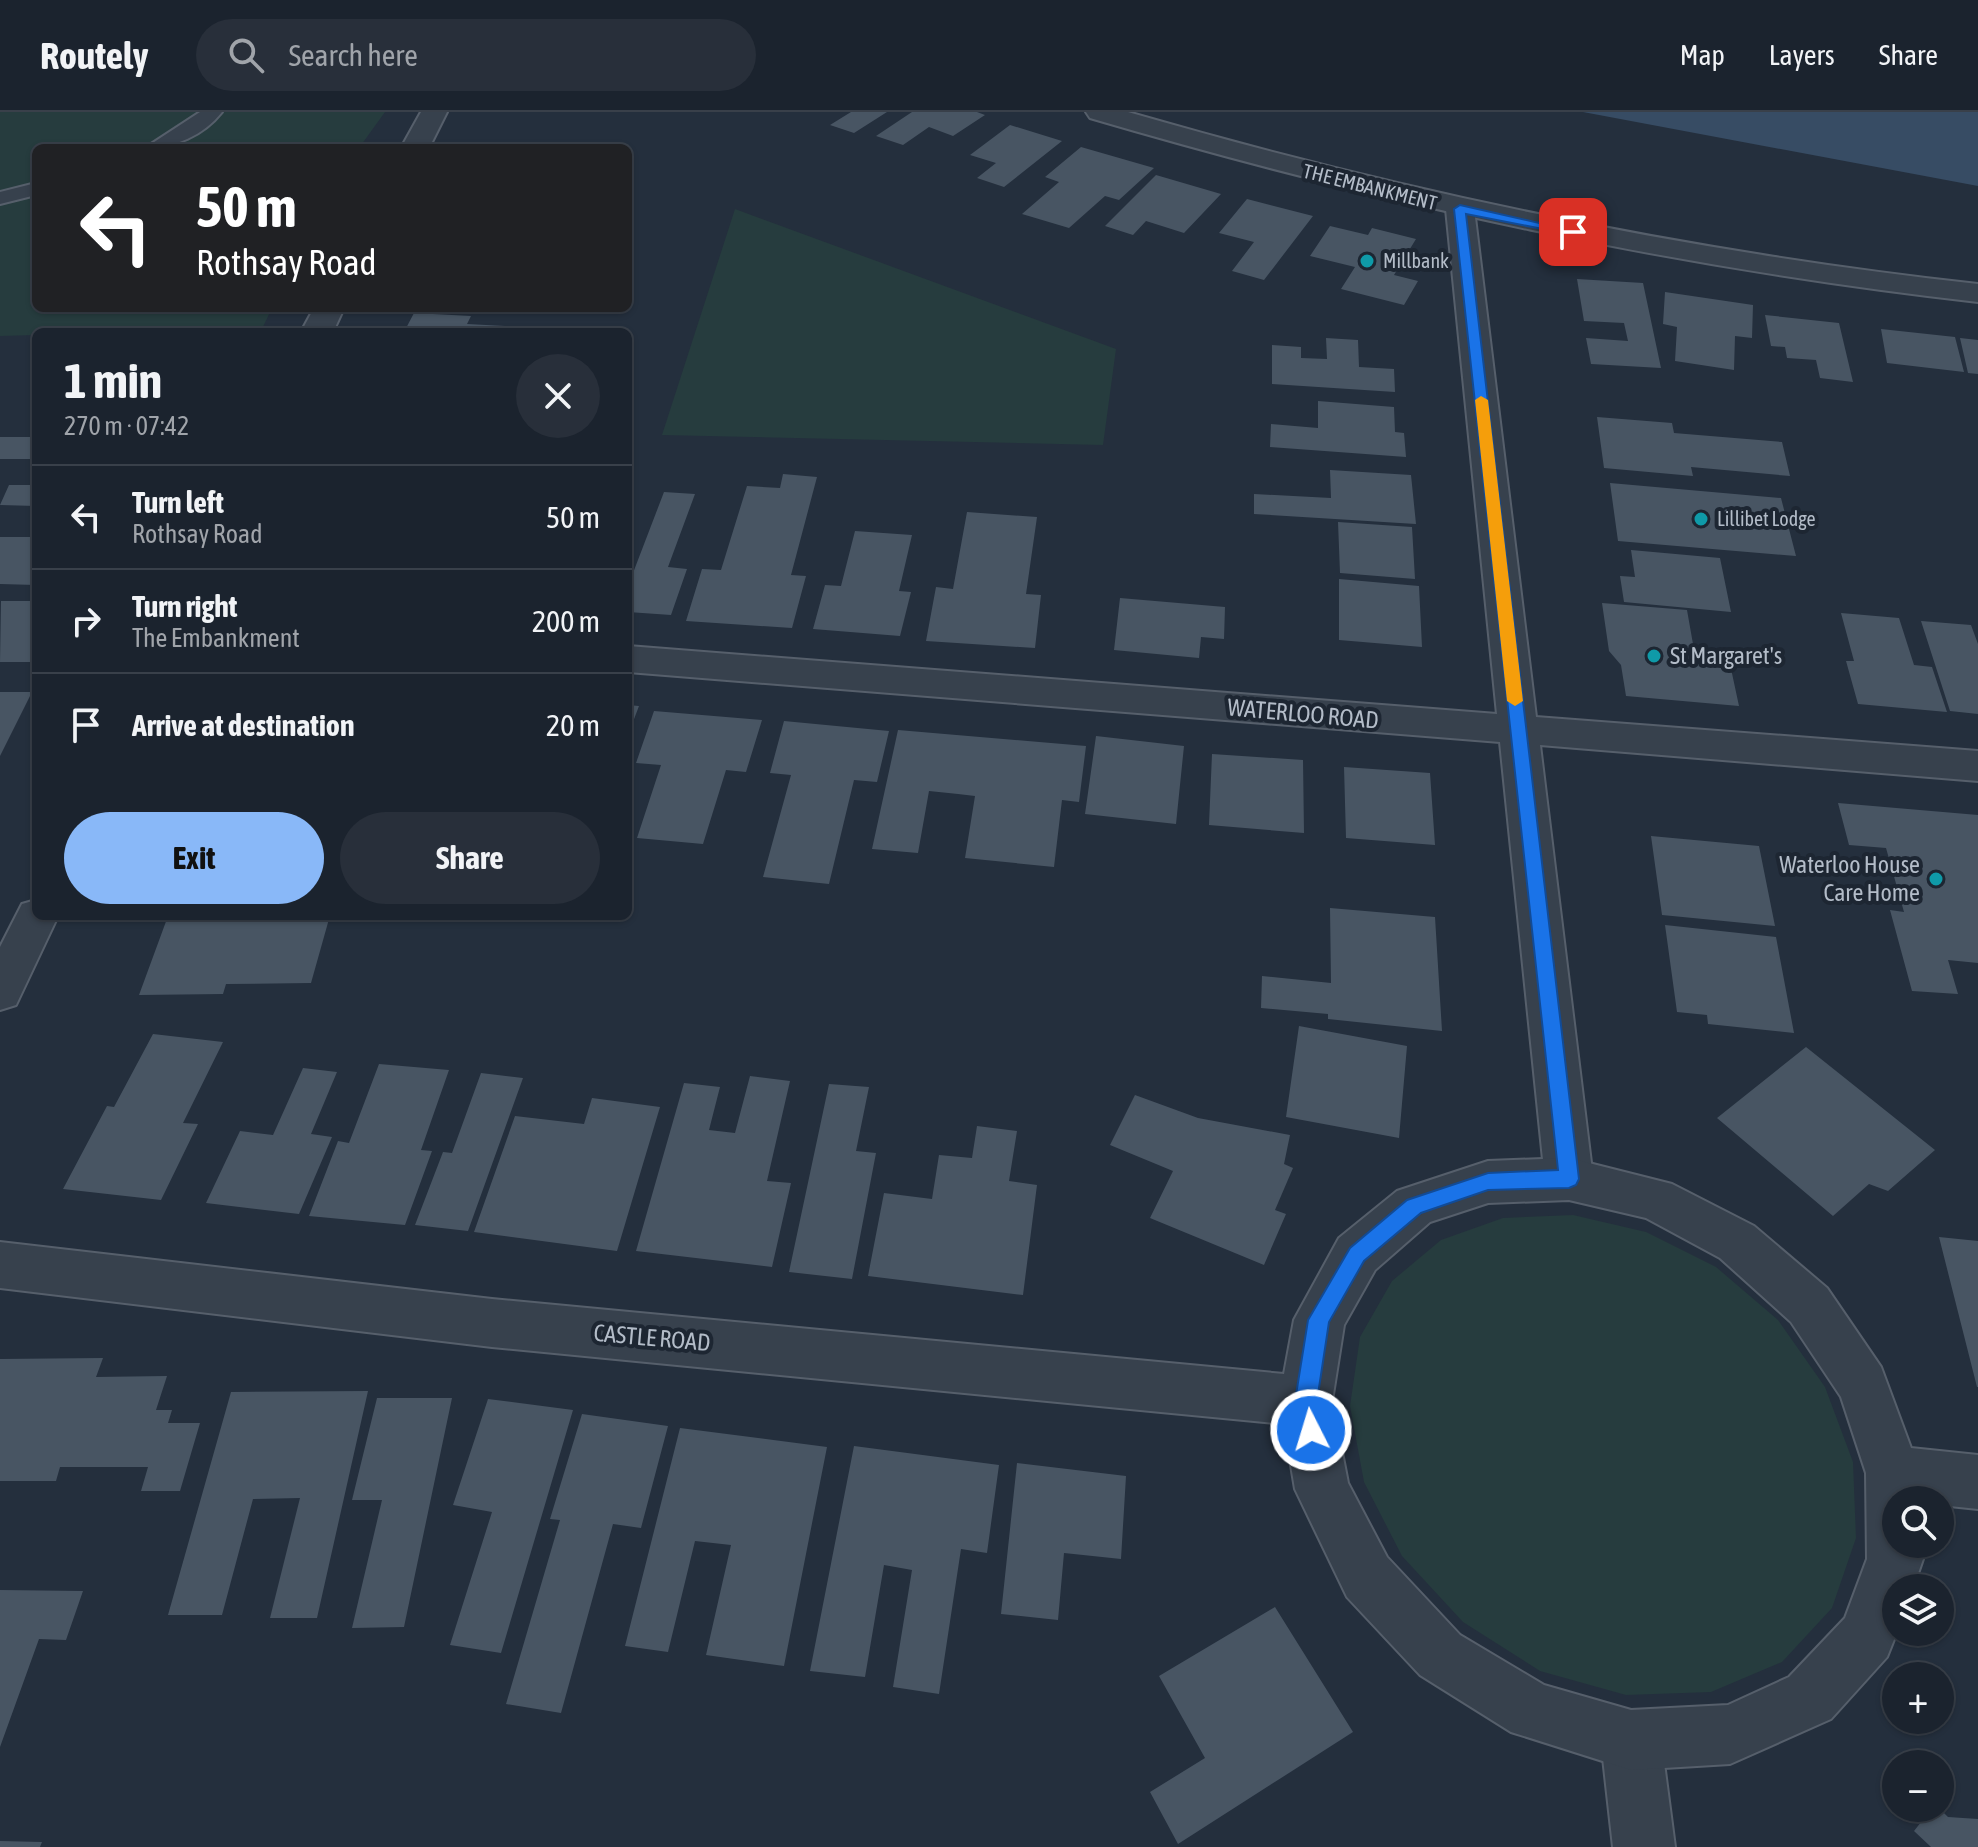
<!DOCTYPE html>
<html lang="en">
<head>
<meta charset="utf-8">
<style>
	body { margin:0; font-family:"Asap Condensed",sans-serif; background:#282f3a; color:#f1f3f6; height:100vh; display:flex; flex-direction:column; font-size:30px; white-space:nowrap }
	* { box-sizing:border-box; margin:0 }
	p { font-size:26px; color:#a0a4aa }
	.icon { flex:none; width:44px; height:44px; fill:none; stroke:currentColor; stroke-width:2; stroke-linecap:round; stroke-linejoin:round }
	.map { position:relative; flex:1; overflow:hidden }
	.side { position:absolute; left:32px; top:216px; width:600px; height:592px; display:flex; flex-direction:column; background:#1b232e; border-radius:12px; box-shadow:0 2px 6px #0004,0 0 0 2px #39404a }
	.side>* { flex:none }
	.top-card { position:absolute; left:32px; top:32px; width:600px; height:168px; border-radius:12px; box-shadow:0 2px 6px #0004,0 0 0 2px #39404a; background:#202124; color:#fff; overflow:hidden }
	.tools { position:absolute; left:1882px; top:1374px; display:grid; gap:16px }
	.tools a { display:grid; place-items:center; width:72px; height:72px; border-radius:50%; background:#1b232e; box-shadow:0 2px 6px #0004,0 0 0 2px #39404a; font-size:40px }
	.pin { position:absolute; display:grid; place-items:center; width:68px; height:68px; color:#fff; margin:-34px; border-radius:16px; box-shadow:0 4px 12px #0006 }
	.me { position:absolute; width:88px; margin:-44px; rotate:355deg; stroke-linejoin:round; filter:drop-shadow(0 0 6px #0008) }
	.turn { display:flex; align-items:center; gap:28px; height:168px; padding:0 32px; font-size:36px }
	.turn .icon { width:104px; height:104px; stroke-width:2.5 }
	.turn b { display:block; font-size:56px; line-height:68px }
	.round { display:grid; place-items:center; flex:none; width:84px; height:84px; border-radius:42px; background:#282f3a }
	.head { display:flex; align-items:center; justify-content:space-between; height:136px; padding:0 32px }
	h1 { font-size:48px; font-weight:700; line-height:60px }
	.cta { display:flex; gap:16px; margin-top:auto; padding:16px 32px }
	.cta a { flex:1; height:92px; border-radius:48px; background:#89b8f8; color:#111; font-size:32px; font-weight:700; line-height:92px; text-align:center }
	.cta a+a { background:#282f3a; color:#f1f3f6 }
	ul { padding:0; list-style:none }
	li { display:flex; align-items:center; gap:24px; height:104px; padding:0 32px; border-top:2px solid #39404a }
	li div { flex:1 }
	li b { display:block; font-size:30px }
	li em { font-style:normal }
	header { display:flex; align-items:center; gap:48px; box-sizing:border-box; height:112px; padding:0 40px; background:#1b232e; border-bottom:2px solid #39404a }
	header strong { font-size:38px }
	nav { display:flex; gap:44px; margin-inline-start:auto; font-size:28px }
	.search { width:560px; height:72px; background:#282f3a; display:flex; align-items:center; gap:20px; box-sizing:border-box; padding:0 28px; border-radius:44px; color:#a0a4aa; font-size:30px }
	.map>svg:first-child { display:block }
	.green { fill:#263c3e }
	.water { fill:#374c64 }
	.building { fill:#485563 }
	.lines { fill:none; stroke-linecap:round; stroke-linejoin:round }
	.service-casing { stroke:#565f6b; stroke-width:4 }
	.minor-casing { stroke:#565f6b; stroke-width:4 }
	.tertiary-casing { stroke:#565f6b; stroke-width:4 }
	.service { fill:#37414d; fill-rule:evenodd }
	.minor { fill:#37414d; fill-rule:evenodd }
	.tertiary { fill:#37414d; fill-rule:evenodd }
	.route { fill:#1a73e8; stroke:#114b97; stroke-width:2 }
	.slow { fill:#f59e0b }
	.culture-dot { fill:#0f9aa8; stroke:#1d2632; stroke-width:3 }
	.labels { text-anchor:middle; stroke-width:8; stroke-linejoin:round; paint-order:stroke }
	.far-street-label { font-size:20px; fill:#b3bcc8; stroke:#1d2632 }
	.far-poi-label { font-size:20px; fill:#b3bcc8; stroke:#1d2632; text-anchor:start }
	.poi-label { font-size:24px; fill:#b3bcc8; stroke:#1d2632; text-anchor:start }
	.street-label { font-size:24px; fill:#b3bcc8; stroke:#1d2632 }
</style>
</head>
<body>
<header>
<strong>Routely</strong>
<div class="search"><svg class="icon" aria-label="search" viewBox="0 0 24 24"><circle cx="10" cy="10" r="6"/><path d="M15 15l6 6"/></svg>Search here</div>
<nav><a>Map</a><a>Layers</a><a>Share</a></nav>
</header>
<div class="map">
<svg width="1978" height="1735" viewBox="0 0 1978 1735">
	<rect width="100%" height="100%" fill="#242f3d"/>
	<path class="green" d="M0,0H385L359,36H36V196H272L261,219L36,220V223L0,224Z
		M735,97L1116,237L1103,333L662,323Z
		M1573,1103L1646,1120L1716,1155L1778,1208L1825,1275L1853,1350L1856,1426L1832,1496L1782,1550L1711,1580L1626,1583L1540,1559L1463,1510L1402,1444L1364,1370L1350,1294L1360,1225L1392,1169L1441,1128L1503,1106Z"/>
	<path class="water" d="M1583,0H1978V74Z"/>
	<path class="building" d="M851,0H887L854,21L830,13Z
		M912,0H977L985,3L953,24L929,15L903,33L876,24Z
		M1010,13L1062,29L1004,75L977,66L996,51L970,43Z
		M1081,35L1154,56L1119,88L1105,84L1069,116L1022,102L1059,70L1045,65Z
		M1156,63L1221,82L1184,121L1146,109L1133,123L1105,114Z
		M1247,87L1313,104L1264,168L1232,159L1254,130L1219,121Z
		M1330,114L1368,123L1372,116L1416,127L1394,163L1418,169L1404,193L1341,177L1355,155L1310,144Z
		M1577,167L1643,171L1661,256L1591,252L1586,226L1628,229L1624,211L1584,209Z
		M1665,180L1753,193L1752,226L1735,224L1734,258L1675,249L1677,215L1663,212Z
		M414,201L471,204L467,212L546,216L544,220H404Z
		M1765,203L1839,211L1853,270L1820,266L1816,248L1787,246L1785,235L1771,234Z
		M1881,217L1955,225L1964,260L1887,251Z
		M1326,226L1358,228L1359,255L1394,257L1395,280L1272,272V233L1301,235V246L1327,247Z
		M1960,226L1978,228V262L1968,261Z
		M1318,289L1394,295L1395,320L1404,321L1406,345L1270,335L1271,312L1318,316Z
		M1597,305L1672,311L1674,321L1782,330L1790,364L1691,355L1693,364L1604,356Z
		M0,325H36V347H0Z
		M1330,358L1411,363L1416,412L1254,402V382L1331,386Z
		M783,362L817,365L791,463L806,464L792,516L686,509L702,457L721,458L747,374L780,376Z
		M1610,371L1781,386L1796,444L1618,429Z
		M9,373H36V394L0,393Z
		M664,380L695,382L668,455L687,457L671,503L628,500V474Z
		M967,400L1037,405L1026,482L1041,483L1035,536L926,529L936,475L953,477Z
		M1338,410L1412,415L1415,467L1340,461Z
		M855,419L912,423L899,479L911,480L900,524L813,517L825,473L841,474Z
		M0,425H36V473L0,472Z
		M1631,438L1720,446L1731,500L1624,490L1620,464L1635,465Z
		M1339,467L1419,474L1422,535L1339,528Z
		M1120,486L1225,495L1224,527L1201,525L1199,546L1114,538Z
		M1,489H36V550H0Z
		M1602,491L1687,498L1696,549L1730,552L1739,594L1626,584L1621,553L1609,539Z
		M1841,501L1899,506L1914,553L1932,555L1947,600L1858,592L1846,549H1854Z
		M1921,509L1971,513L1978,532V602L1950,599Z
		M0,580H32L0,644Z
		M628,593L639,594L628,623Z
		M654,599L762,608L746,660L726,658L703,732L637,726L661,653L636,651Z
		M784,609L889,619L877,670L854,668L829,772L763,765L791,663L770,661Z
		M898,618L1086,634L1079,690L1062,688L1054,755L965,746L975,684L958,682L929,679L918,741L872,737Z
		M1096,624L1184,634L1176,712L1085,702Z
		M1212,642L1303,648L1304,721L1209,713Z
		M1344,655L1430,661L1435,733L1346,726Z
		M1838,691L1978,703V851L1948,848L1958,882L1912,879L1890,798L1904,800L1886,736L1849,733Z
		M1651,724L1759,734L1775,814L1662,803Z
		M1330,796L1435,805L1442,919L1328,907V902L1261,896L1262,864L1331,871Z
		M168,804H249L248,808L329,807L311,871L226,872L223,882L139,883Z
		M1665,813L1776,825L1794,921L1708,912L1707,903L1677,900Z
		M1299,914L1407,934L1399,1026L1286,1005Z
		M153,922L223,930L183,1011L198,1012L161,1088L63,1077L107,994L114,995Z
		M1806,935L1935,1038L1888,1079L1869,1072L1833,1104L1717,1006Z
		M379,952L449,958L421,1038L432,1039L405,1113L309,1104L338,1029L349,1031Z
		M303,956L337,960L311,1022L332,1025L299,1102L206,1091L240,1019L273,1023Z
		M481,961L523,966L468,1119L415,1113L443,1040L452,1041Z
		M750,964L790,969L767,1069L791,1071L772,1155L636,1139L684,971L720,975L709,1018L735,1021Z
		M829,972L869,975L856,1039L876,1041L852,1167L789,1160Z
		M1135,983L1198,1006L1290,1023L1284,1052L1293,1056L1275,1098L1286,1102L1264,1153L1150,1106L1173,1059L1110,1033Z
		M592,986L660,995L617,1139L474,1120L515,1004L584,1012Z
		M977,1014L1017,1019L1009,1069L1037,1073L1023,1183L868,1164L884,1081L932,1087L939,1043L972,1046Z
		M1939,1125L1978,1129V1275H1977Z
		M103,1246L96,1265L167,1264L156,1298H172L168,1311H200L180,1379H141L148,1355H60L56,1369H0V1247Z
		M368,1279L317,1506H270L300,1386L253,1387L222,1503H168L231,1280Z
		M377,1286H452L404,1515L352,1516L382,1388H352Z
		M488,1287L573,1298L501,1541L450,1533L492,1400L453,1393Z
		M582,1302L668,1314L641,1416L613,1412L561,1601L506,1592L560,1408L550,1407Z
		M680,1316L827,1335L784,1554L706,1543L731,1433L695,1429L668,1540L625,1534Z
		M854,1334L999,1353L987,1441L961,1437L939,1582L893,1575L912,1458L884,1453L865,1565L810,1559Z
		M1017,1351L1126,1364L1121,1447L1064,1441L1058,1508L1001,1502Z
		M0,1478L83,1479L66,1528L39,1527L0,1635Z
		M1275,1495L1353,1620L1178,1732L1150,1680L1205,1646L1159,1564Z
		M1932,1696H1939L1948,1705L1978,1707V1735H1931L1914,1719Z
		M0,1729L42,1730L40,1735H0Z"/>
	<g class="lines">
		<g class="service-casing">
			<path id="service" d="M200,0H222C203,24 174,36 145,36Z
				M36,71V83L0,92V80Z"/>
		</g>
		<g class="minor-casing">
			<path id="minor" d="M421,0H447L429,36H401Z
				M1460,88L1470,91L1474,97L1536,605L1978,639V669L1540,633L1593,1067L1586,1082L1569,1088L1552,1082L1545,1067L1500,630L628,560V534L1497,602L1446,97L1450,91Z
				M314,196H344L333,220H301Z
				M36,788V804H58L16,893L0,898V835L22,792Z
				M1631,1598L1652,1607L1661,1628L1675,1735H1613L1601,1628L1610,1607Z"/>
		</g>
		<g class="tertiary-casing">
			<path id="tertiary" d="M1086,0H1128C1407,81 1689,140 1978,172V190C1671,155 1386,93 1090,6Z
				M1569,1046L1672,1072L1754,1114L1827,1176L1881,1255L1911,1336L1978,1343V1397L1940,1393V1388H1896V1432H1922L1923,1447L1913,1476H1896L1897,1520L1887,1545L1831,1607L1730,1652L1631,1658L1511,1620L1420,1563L1347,1485L1295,1377L1284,1312L492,1235L0,1176V1130L492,1187L1284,1262L1294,1208L1339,1126L1397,1079L1488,1049ZM1569,1088L1646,1106L1720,1146L1791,1210L1841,1285L1866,1361L1867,1447L1845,1506L1789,1565L1728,1593L1631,1598L1544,1573L1460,1523L1387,1445L1348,1371L1332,1289L1344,1213L1375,1158L1430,1110L1488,1091Z"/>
		</g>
		<use href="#service" class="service"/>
		<use href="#minor" class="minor"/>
		<use href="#tertiary" class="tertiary"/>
	</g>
	<path class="route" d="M1460,93L1579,120L1573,123L1466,102L1579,1067L1576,1073L1569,1076L1488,1078L1421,1101L1364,1149L1329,1210L1317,1289L1322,1318L1319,1326L1311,1329L1304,1326L1295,1289L1308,1208L1350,1136L1407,1088L1488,1061L1558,1058L1454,97Z"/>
	<path class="slow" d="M1481,284L1488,288L1523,589L1515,594L1507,589L1475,288Z"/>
	<g class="culture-dot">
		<circle cx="1367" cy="149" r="8"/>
		<circle cx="1701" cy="407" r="8"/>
		<circle cx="1654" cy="544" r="8"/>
		<circle cx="1936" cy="767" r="8"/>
	</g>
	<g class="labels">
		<g class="far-street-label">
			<text transform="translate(1370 75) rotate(14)" y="7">THE EMBANKMENT</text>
		</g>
		<g class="far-poi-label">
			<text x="1383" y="156">Millbank</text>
			<text x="1717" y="414">Lillibet Lodge</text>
		</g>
		<g class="poi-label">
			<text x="1670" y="552">St Margaret's</text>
			<text x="1920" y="761" text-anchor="end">Waterloo House<tspan x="1920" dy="28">Care Home</tspan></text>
		</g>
		<g class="street-label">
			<text transform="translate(1303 602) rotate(5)" y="8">WATERLOO ROAD</text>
			<text transform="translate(652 1226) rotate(5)" y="8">CASTLE ROAD</text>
		</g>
	</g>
</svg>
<div class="tools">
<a><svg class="icon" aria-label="search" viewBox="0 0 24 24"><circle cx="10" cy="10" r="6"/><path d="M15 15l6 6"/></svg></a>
<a><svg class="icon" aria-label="layers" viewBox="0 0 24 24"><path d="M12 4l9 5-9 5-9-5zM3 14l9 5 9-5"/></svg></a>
<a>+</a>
<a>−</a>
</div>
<div class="pin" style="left:1573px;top:120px;background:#d93025"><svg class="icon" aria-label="arrive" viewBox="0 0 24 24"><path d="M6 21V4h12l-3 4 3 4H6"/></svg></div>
<svg class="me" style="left:1311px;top:1318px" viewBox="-20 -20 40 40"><circle r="17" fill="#1a73e8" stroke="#fff" stroke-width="3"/><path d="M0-11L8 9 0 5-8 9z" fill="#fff"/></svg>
<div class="top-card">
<div class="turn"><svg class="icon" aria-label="left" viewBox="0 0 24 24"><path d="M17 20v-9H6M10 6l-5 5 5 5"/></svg><div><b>50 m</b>Rothsay Road</div></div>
</div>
<section class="side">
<div class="head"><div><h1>1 min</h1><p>270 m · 07:42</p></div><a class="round"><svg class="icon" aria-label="close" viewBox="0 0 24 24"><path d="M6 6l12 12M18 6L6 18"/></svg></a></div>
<ul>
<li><svg class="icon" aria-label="left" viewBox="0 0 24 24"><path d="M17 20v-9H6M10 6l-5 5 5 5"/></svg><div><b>Turn left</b><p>Rothsay Road</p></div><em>50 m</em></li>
<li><svg class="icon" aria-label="right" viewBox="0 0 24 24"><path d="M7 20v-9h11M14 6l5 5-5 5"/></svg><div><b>Turn right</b><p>The Embankment</p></div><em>200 m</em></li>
<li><svg class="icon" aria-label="arrive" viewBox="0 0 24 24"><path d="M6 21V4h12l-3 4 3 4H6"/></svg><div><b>Arrive at destination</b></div><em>20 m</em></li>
</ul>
<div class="cta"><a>Exit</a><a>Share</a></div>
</section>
</div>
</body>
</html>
